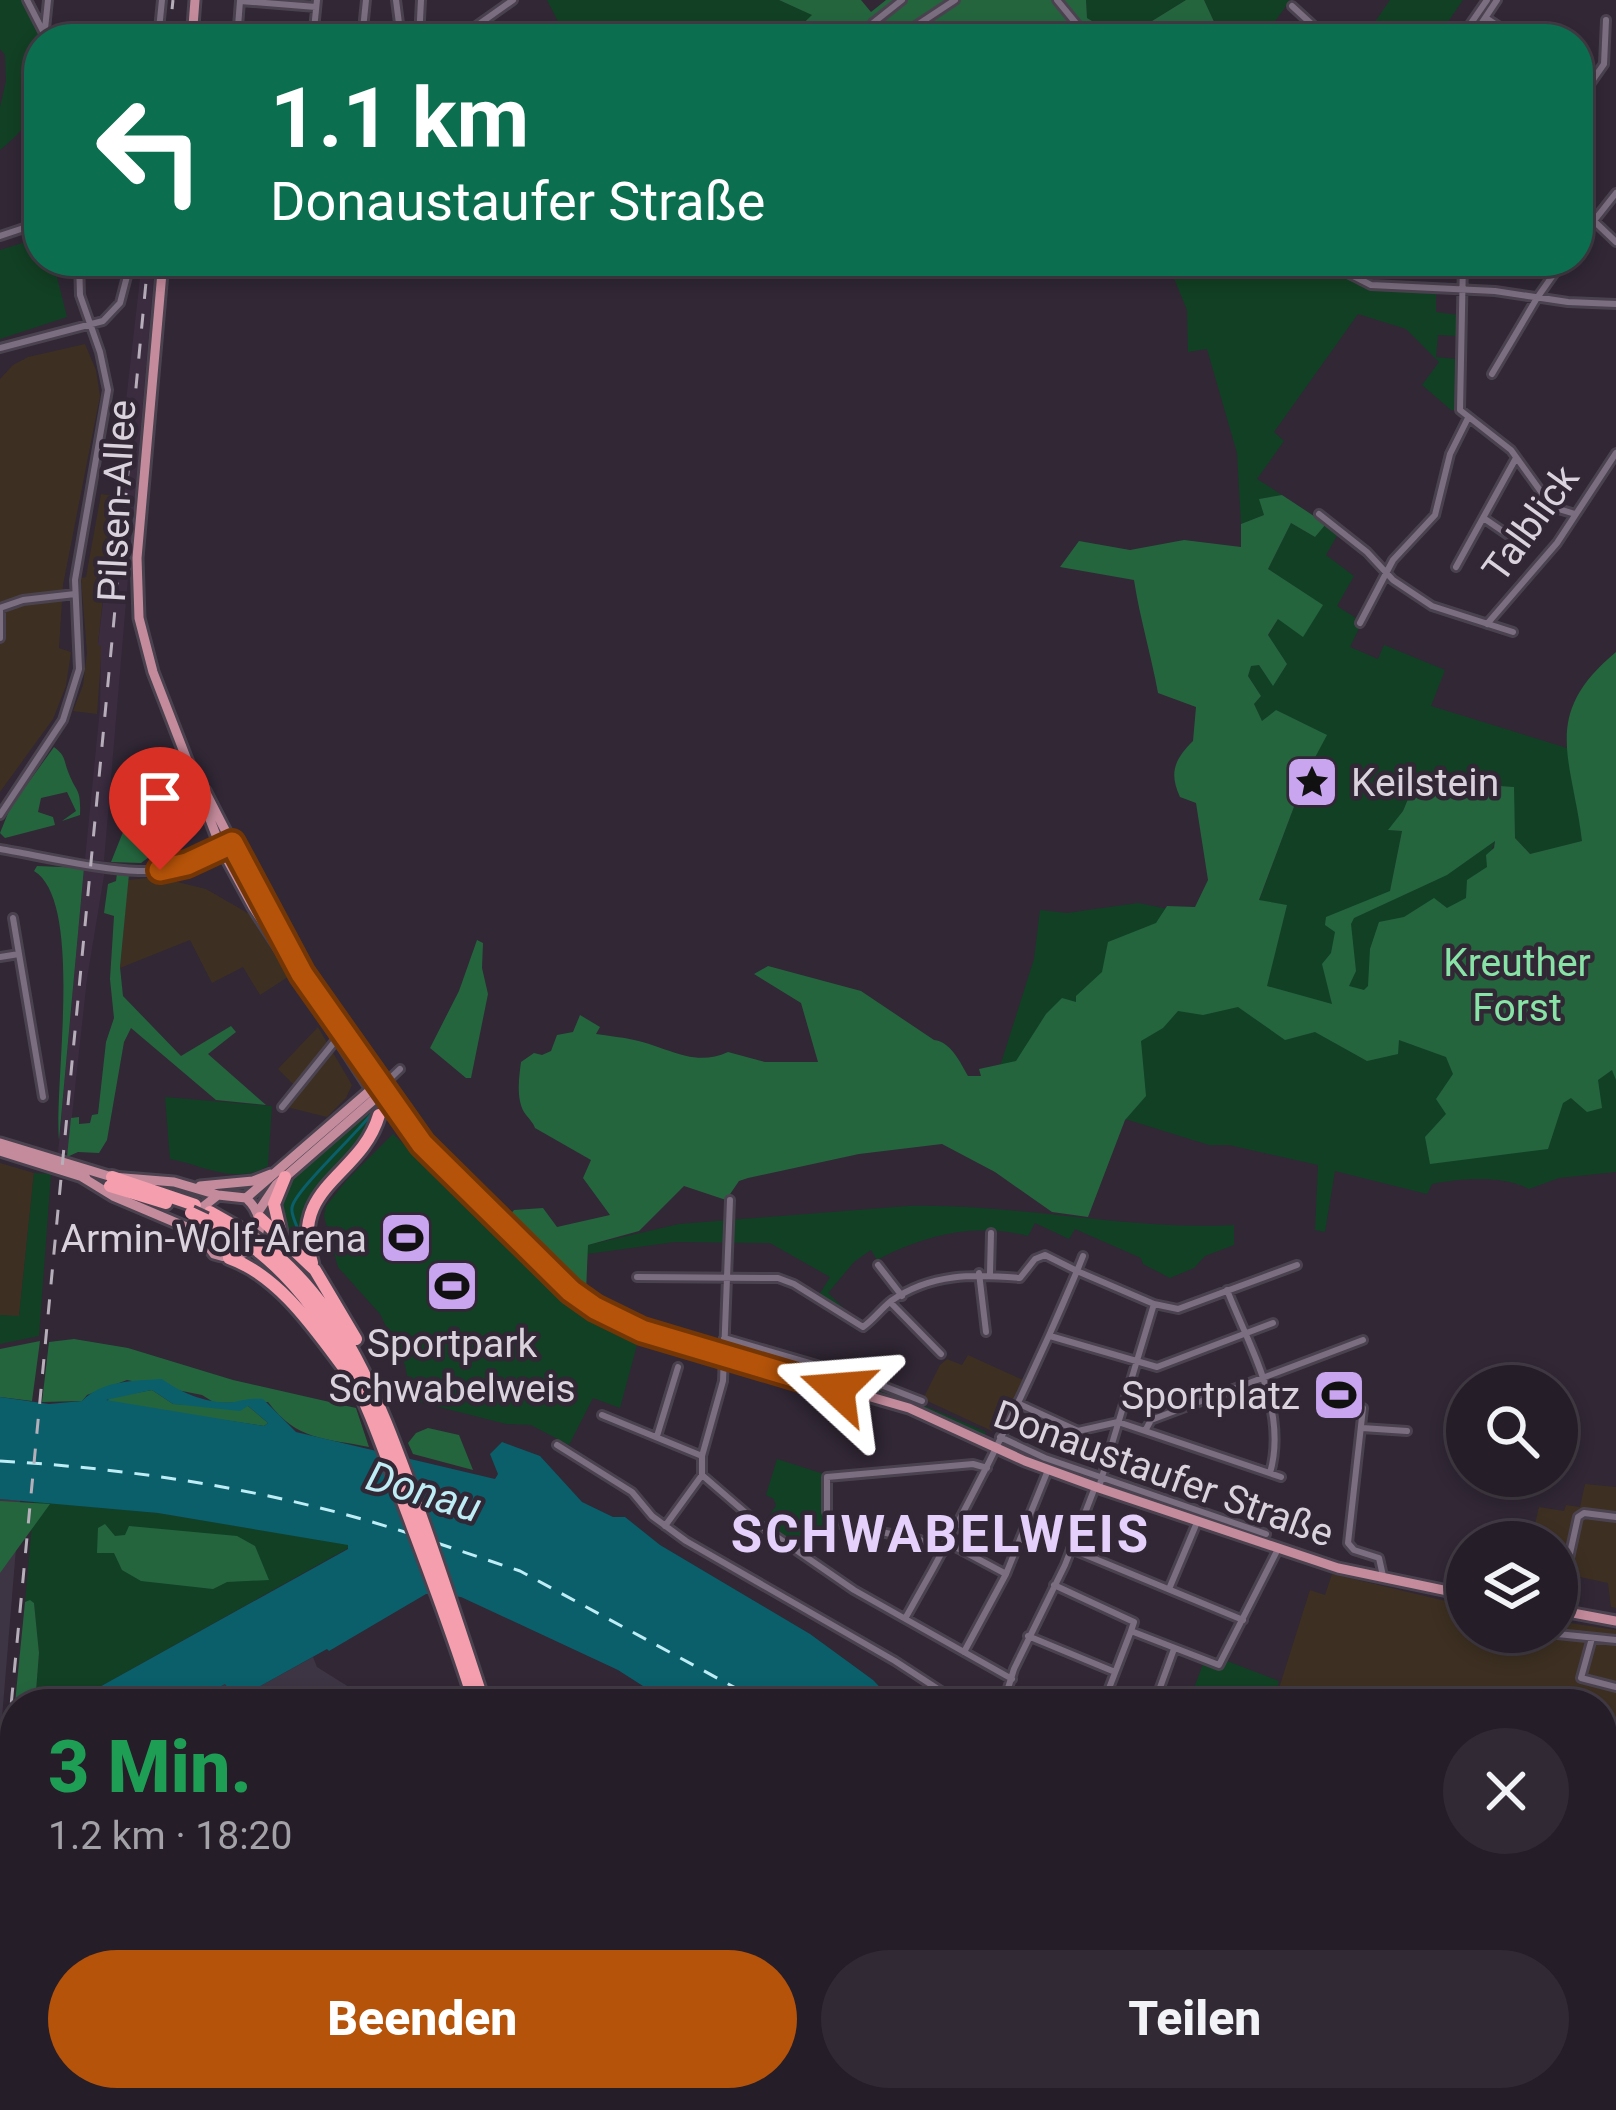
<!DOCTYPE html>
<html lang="de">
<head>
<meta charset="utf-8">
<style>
	body { margin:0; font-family:Roboto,sans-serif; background:#312a34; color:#f1f3f6; height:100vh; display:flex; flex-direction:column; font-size:45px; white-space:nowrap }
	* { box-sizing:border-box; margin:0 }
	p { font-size:39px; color:#a3a2a8 }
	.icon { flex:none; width:66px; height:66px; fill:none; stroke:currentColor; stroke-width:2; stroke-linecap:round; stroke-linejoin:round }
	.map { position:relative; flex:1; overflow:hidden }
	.side { position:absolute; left:0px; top:1689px; width:1617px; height:423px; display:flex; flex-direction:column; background:#251d28; border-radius:48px 48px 0 0; box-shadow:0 6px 18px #0003,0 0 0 3px #423b45 }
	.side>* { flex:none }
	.banner { position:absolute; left:24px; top:24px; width:1569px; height:252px; border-radius:48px; box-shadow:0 6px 18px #0003,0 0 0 3px #423b45; background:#0b6e4f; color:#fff; overflow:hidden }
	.fabs { position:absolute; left:1446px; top:1365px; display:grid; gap:24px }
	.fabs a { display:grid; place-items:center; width:132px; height:132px; border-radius:50%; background:#251d28; box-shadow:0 6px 18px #0003,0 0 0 3px #423b45; font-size:60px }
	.pin { position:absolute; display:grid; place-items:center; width:102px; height:102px; color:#fff; margin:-123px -51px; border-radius:50% 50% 50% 0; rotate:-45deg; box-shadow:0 0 12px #0007 }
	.pin .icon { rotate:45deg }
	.me { position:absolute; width:132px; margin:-66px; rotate:289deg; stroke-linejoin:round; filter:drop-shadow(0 0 9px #0008) }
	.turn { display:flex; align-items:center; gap:42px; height:252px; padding:0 48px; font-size:54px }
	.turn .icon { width:156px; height:156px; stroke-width:2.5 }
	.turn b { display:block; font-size:84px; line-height:102px }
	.round { display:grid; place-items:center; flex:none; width:126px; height:126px; border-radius:63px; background:#312a34 }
	.head { display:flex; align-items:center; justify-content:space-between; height:204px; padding:0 48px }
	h1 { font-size:72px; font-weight:800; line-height:90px; color:#1e9e55 }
	.cta { display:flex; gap:24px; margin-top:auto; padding:24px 48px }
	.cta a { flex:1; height:138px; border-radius:72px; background:#b45309; color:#fff; font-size:48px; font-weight:800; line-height:138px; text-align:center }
	.cta a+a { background:#312a34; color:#f1f3f6 }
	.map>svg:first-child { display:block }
	.commercial { fill:#3d3022 }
	.industrial { fill:#3e3544 }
	.built { fill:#3b2c40 }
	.green { fill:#124024 }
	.forest { fill:#24653e; fill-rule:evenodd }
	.water { fill:#0a5f6b; fill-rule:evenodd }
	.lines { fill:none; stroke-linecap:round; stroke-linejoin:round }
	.stream { stroke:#0a5f6b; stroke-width:3 }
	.ferry { stroke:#bfedf6; stroke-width:3; stroke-dasharray:15 12; stroke-linecap:butt }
	.minor-casing { stroke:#4b424f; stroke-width:12 }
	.major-casing { stroke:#4b424f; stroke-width:15 }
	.highway-casing { stroke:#4b424f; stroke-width:18 }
	.minor { stroke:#7b6e80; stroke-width:6 }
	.major { stroke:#c48b9c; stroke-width:9 }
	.highway { stroke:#f49eae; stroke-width:12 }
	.rail { stroke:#b6afba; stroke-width:3; stroke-dasharray:15 15; stroke-linecap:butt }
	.highway-bridge-casing { stroke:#4b424f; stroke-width:18; stroke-linecap:butt }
	.highway-bridge { stroke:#f49eae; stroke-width:12 }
	.route-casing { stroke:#753606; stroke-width:30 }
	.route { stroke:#b45309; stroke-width:21 }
	.labels { text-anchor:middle; stroke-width:9; stroke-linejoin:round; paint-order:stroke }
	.street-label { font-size:39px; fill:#dad3dd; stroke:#312735 }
	.poi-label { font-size:39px; fill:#dad3dd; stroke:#312735; text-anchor:end }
	.park-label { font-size:39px; fill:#88e3a6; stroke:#312735 }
	.water-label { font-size:42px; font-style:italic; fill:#bfedf6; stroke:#312735 }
	.district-label { font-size:51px; font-weight:bold; letter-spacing:3px; fill:#e4d0fa; stroke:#312735 }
</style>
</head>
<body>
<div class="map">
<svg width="1616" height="2110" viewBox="0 0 1616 2110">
	<rect width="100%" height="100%" fill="#312735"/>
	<path class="commercial" d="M85,344L96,370L100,396L63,585L59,648L71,652L66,686L53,719L0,792V379L13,365L28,357Z
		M101,494L114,496L98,644L102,645L97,714L73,711L83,685L87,653L81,578L86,577Z
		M157,877L206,889L251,915L288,977L260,995L243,967L212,983L190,940L120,968L128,880Z
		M318,1027L352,1085L346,1098L327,1117L279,1105L294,1085L278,1069Z
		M0,1163L34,1173L19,1317L0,1315Z
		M968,1355L1032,1384L1007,1437L995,1426L992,1431L923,1399L940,1365L947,1359L962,1365Z
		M1585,1484L1616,1487V1608L1611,1607L1608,1583L1580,1577L1577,1600L1557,1597V1542H1531L1539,1507L1564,1511L1566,1505L1580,1507Z
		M1332,1574L1467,1606V1632H1557V1621L1616,1630V1899L1602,1892V1704H1274L1310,1590L1325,1595Z"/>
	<path class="industrial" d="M0,1499L20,1500L0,1742Z
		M313,1657L317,1667L376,1704H172L187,1696H206L225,1684L235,1700Z
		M15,1769V2097H445L439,2110H0V1849L9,1772Z
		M512,2097H884L905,2110H510Z"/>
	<path class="built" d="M142,261H155L104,861L85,859L100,708L101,646L98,645Z
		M84,868L105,870L87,979L68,1153H58Z"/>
	<path class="green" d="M0,0H22L42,39H39C39,90 45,115 0,150V107L6,81L5,55L0,49Z
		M547,0H779L813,15L787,39H567Z
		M1086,0H1186L1123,39L1087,18Z
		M1204,0H1290C1266,35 1265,39 1222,39Z
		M1390,0H1463L1436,39H1377L1368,32Z
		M39,238V261H53L67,317L0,339V250Z
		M1167,261H1330L1372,281L1370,284L1436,289V312L1458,315L1457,336L1438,335L1436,357L1457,359L1456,410H1451L1422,385L1439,362L1406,329L1358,314L1274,432L1284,441L1257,479L1282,495L1260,499L1264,515L1241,524L1237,453L1207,349L1188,352L1187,310Z
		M1291,523L1315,537L1326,524L1338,534L1326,555L1354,576L1337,606L1362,622L1350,647L1378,659L1384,645L1445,670L1431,706L1567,748L1583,841L1530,854L1515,838L1513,787L1416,780L1403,811L1389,830L1402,831L1390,892L1383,895L1456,868L1495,841L1487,863L1567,847L1616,829V1172L1559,1178L1529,1189C1503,1175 1461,1178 1432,1184L1427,1194L1335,1171L1325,1232L1315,1230L1318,1165L1229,1145H1209L996,1079L1034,959L1040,910L1067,913L1138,903L1198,915L1286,905L1259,901L1295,804L1309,788L1287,717L1276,710L1262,722L1254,704L1261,696L1248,676L1250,665H1259L1273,685L1287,664L1268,636L1278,619L1322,605L1268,569Z
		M165,1097L272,1106L268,1166C235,1186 200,1164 170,1159Z
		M372,1108L376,1112L371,1130L313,1200L310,1260C298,1247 278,1231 278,1213C277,1178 345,1128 372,1108Z
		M393,1134L417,1157L420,1153L425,1157L558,1293L611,1327L632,1335L637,1345L620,1408L593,1398L569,1445L531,1425L506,1424L412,1400L405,1365L380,1314L338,1267L324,1216L326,1206L346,1181Z
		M34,1173L51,1174L39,1336L0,1344V1315L19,1316Z
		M908,1206C1018,1203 1125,1231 1234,1225V1245L1205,1256L1194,1268L1170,1278L1143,1264L1141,1258L1075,1229L1069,1239L1035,1223L1028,1236C976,1222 924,1235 877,1260L871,1250L854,1262L828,1293L859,1323L819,1295L830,1277L770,1243L675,1242L587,1254L588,1245L679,1224Z
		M731,1342L867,1381L986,1432L984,1436L919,1407L735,1350Z
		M777,1459L824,1474V1511L828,1523L809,1554L763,1524L776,1506L774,1499L766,1495Z
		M34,1501L158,1513L348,1544V1548L69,1704H35L39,1653L34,1603L25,1602Z
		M1227,1661L1279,1681L1274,1704H1188L1203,1664L1221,1669Z"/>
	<path class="forest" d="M779,0H861L871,12L886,0H1086L1087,18L1122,39L1013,36L987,39H787L812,15Z
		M1186,0H1204L1222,39H1123Z
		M1282,495L1326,524L1315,537L1291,523L1268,569L1323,605L1303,637L1278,619L1268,635L1287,664L1273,686L1259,665L1251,666L1248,676L1261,696L1254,704L1262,721L1276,710L1327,735L1304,778L1309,788L1295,804L1259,900L1287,905L1267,986L1332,1004L1322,964L1331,953L1335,932L1325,925L1326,917L1390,891L1402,831L1388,830L1403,811L1416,780L1514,787L1515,838L1530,854L1582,841C1572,757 1540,715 1616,652V1080L1612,1070L1598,1080L1602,1108L1587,1112L1571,1098L1563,1103L1548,1149L1430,1164L1425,1137L1446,1114L1436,1099L1453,1074L1446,1057L1399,1040L1398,1054L1367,1061L1315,1032L1285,1040L1238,1007L1203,1015L1178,1011L1163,1028L1141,1041L1146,1096L1125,1120L1088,1217L1052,1212L995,1172L942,1144L859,1154L748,1178L739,1181L726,1200L684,1186L639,1231L588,1245L586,1292L509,1216L514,1210L543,1208L557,1227L610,1215L583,1178L591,1160L535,1128C533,1122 528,1118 524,1112C516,1098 519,1077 521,1062L534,1053L542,1055L551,1051L557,1035L573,1032L580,1015L600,1027L596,1034C608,1036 622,1037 634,1040C668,1047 694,1068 728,1052L765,1062H818L801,1003L754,974L768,966L861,991L934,1040C951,1042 960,1062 968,1076H981L979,1069L1016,1061L1046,1014L1062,998L1076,1002V996L1102,972L1108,942L1156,923L1167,906L1195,907L1208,880L1196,803L1180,797C1169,773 1174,760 1193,741L1196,707L1158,693C1151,654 1140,619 1134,580L1060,567L1079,541L1130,550L1184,540L1241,547V524L1264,515L1259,499ZM1495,841L1494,848L1486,855L1487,867L1467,880L1466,898L1447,908L1434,898L1404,917L1379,922L1370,949L1368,986L1364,990L1349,986L1356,971L1351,924L1354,918L1447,875Z
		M54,747C67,757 63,760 69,774C77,794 81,788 80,815L62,821L76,811L67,792L41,798L38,812L53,817L55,825L5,838L0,833L10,808Z
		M138,811L147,813L157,832L153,854L141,863L111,862L123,832Z
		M37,866L84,868L59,1140C54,1082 84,901 34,871Z
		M117,873L129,874L120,967L123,996L181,1056L231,1026L236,1032L208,1054L266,1105L216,1100L131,1028L124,1042L107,1140L99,1153L78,1152L67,1157L71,1118L79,1117V1124L90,1123L92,1115L98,1114L106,1042L114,1018L110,979L114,916L104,913L108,884L116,881Z
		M477,940L483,943L482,968L488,994L471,1078H466L430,1048L459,991Z
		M74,1339L128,1348L233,1380L356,1408L369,1447C325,1438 297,1441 268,1402L215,1403L202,1395L127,1380L87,1395L82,1401L42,1402L49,1342Z
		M40,1341L32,1401L0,1397V1349Z
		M152,1390L173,1404L248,1406L268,1423L264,1426L107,1403L109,1398Z
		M428,1428L459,1435L473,1470L413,1454L408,1443L416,1433Z
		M0,1501L50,1504L0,1573Z
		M105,1524L115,1536L125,1535L129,1526L237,1536L255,1546L269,1580L227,1582L213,1589L141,1581L122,1570L114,1553H97L98,1528Z
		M30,1600L34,1603L39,1653L35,1704H15V1728L13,1723L25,1602Z
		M1602,1892L1616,1899V2040L1602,2037Z"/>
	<path class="water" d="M162,1379C181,1393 210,1405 234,1402C244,1400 252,1398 263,1399L296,1432L495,1479L498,1474L490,1454L502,1442L540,1456L582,1502L613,1517H625L660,1545L810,1634L873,1680L896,1704H671L662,1698L666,1692L662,1689L657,1695L618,1670L461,1597L426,1594L329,1651L327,1649L235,1700L225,1684C208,1695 191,1696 172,1704H69L348,1549V1545L158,1513L0,1499V1397L49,1404L82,1401C103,1380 133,1381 162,1379ZM152,1390L173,1404L240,1411L248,1406L268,1423L264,1426L106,1400Z
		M1150,2097H1300L1313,2110H1164Z"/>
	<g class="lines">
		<path class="stream" d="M297,1227C295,1221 291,1214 292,1208C293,1192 358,1133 373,1112
			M1375,2110L1378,2097"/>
		<path class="ferry" d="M0,1461C138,1469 279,1491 411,1534
			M437,1543L520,1571L765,1704
			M1215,2097L1230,2110"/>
		<g class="minor-casing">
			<path id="minor" d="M27,0L47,39
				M396,0L401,39
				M1057,0L1089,39
				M240,1L316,7
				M1292,6L1328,39
				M1486,18L1518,39
				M45,29L48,0
				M158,39L162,0
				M237,39L240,1
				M313,39L317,0
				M362,39L366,0
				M419,39L421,0
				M458,39L513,0
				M864,39L873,23L902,0
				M896,39L955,0
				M1460,39L1487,0
				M1471,39L1497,0
				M1578,101L1604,64L1606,20
				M1578,188L1594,221L1616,242
				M0,236L39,223
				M1578,241L1616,193
				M1324,261L1371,285L1495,291L1568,302L1616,304
				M1463,261L1460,410L1511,450L1552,507L1575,514
				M0,348L103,321L120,303L131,261
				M1492,374L1537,298L1563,261
				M1319,514L1367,552L1393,580L1432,606L1513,632
				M1485,519L1517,541
				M1456,567L1516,458
				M0,608L23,600L75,594
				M0,610V638
				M1360,623L1393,560L1435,515L1450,454L1468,418
				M1487,624L1557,543L1616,453
				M0,815L63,720L79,669L75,580L108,390L100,352L80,295L79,261
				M0,849C43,856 130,878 170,869C191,865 212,852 232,843
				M13,918L43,1097
				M0,957L19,954
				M382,1086L400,1069
				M282,1107L336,1040
				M878,1265L902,1296
				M979,1273L986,1332
				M990,1273L991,1233
				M637,1277L778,1278L794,1284L863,1327C873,1320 881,1309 891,1301C931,1273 974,1274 1020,1278L1035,1259L1045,1255L1077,1271L1083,1256
				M1227,1290C1250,1348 1288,1411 1270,1473
				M890,1302L941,1354
				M1154,1304L1178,1309L1297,1265
				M1050,1336L1157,1367L1273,1323
				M724,1338L868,1380L922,1401
				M1017,1403L1078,1431L1118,1422L1145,1431L1151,1420L1363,1340
				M1363,1408L1348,1543L1354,1550L1379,1558L1383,1576
				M602,1415L702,1456
				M1362,1428L1407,1431
				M1145,1431L1281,1477
				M657,1436L678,1367
				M1000,1437L1045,1458L1266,1534
				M557,1445L632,1492L652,1516L686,1541L895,1661L961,1704
				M702,1475L761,1526L854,1590L1012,1679
				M665,1526L702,1475V1456L723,1381L730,1200
				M948,1543L1006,1574
				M1071,1549L1243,1620
				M943,1552L920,1540L833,1522L827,1512V1477L973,1464L987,1468
				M1557,1572L1569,1558L1578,1517L1584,1513L1616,1517
				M1054,1585L1134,1622L1131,1631L1219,1665L1278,1549
				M1169,1589L1198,1520
				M906,1617C970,1505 1027,1390 1077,1271L1154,1304L1099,1487
				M1538,1632L1616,1640
				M1028,1636L1115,1672
				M1592,1638L1581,1678L1616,1687
				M964,1652L1006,1574L1048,1470
				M1003,1704L1014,1669L1065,1565L1095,1487
				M1103,1704L1131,1631
				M1154,1704L1174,1649
				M0,1886L15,1887
				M0,1948L15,1938
				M870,2097L891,2110
				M95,2110H120"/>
		</g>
		<g class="major-casing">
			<path id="major" d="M192,39L195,0
				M163,261L137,558L139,618L153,672L221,848L253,907L377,1098L571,1291L595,1308L642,1331L909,1408L1025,1461L1099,1488L1338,1568L1467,1595
				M205,791L277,931
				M355,1051L413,1129
				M0,1143L112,1177L174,1182L218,1195L246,1198C276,1225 252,1268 214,1254L198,1232L204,1206L218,1195
				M0,1151L86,1178
				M82,1177L113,1196L198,1232
				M200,1186L253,1181L271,1174
				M246,1198L373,1088
				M258,1212L276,1185L378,1096
				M1557,1610L1616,1621"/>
		</g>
		<g class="highway-casing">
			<path id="highway" d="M275,926L366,1056
				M112,1177L195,1205
				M110,1186L166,1203
				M210,1212L247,1233
				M260,1218L315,1270L356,1339
				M206,1220L242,1240
				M281,1234L274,1204L285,1177
				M263,1244C345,1308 378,1399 413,1494C438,1563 461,1634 484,1704
				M258,1251C342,1319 370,1414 407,1512C431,1576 455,1639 475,1704
				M229,1258C280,1276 316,1331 347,1372
				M312,1263C289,1185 361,1177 379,1115
				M471,2110L474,2097
				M480,2110L483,2097"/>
		</g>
		<use href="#minor" class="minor"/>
		<use href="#major" class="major"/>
		<use href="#highway" class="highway"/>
		<path class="rail" d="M169,39L173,0
			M0,1822L148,261
			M0,2049L15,2047"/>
		<g class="highway-bridge-casing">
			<path id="highway-bridge" d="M191,1213L206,1220
				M247,1233L263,1244
				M243,1240L258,1251"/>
		</g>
		<use href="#highway-bridge" class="highway-bridge"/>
	</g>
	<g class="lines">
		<g class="route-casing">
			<path id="route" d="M160,870L187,864L232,843L302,974L422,1144L571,1291L595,1308L642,1331L837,1389"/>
		</g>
		<use href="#route" class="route"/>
	</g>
	<defs>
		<g id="sight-square" transform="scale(2.7)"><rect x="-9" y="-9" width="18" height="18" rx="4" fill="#c8a5ee" stroke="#312735"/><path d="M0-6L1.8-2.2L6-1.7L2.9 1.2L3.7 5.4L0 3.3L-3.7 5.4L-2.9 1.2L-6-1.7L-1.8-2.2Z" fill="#111"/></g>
		<g id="stadium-square" transform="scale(2.7)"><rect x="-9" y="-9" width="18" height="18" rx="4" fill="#c8a5ee" stroke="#312735"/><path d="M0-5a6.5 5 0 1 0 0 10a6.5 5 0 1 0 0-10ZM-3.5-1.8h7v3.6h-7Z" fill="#111"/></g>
	</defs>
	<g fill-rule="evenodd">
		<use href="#sight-square" x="1312" y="782"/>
		<use href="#stadium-square" x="406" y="1238"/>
		<use href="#stadium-square" x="452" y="1286"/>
		<use href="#stadium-square" x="1339" y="1395"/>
	</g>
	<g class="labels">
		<g class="street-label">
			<text transform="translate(116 501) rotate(-87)" y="14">Pilsen-Allee</text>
			<text transform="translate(1530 523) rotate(-54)" y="14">Talblick</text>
			<text transform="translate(1164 1473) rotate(20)" y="14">Donaustaufer Straße</text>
		</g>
		<g class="poi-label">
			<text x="1351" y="796" text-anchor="start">Keilstein</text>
			<text x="367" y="1252">Armin-Wolf-Arena</text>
			<text x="452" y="1357" text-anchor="middle">Sportpark<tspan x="452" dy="45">Schwabelweis</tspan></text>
			<text x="1300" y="1409">Sportplatz</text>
		</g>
		<g class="park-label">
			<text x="1517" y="976">Kreuther<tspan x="1517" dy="45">Forst</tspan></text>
		</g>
		<g class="water-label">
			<text transform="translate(424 1491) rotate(17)" y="15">Donau</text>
		</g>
		<g class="district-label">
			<text x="941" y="1552">SCHWABELWEIS</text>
		</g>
	</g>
</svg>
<div class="fabs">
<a><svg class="icon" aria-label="search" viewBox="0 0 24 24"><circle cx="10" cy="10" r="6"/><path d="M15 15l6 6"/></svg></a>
<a><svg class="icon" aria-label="layers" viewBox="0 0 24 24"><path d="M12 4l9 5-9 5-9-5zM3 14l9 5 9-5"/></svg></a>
</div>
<div class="pin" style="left:160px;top:870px;background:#d93025"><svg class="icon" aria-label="arrive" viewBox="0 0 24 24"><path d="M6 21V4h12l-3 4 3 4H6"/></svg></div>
<svg class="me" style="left:837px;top:1389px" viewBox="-20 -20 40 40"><path d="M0-17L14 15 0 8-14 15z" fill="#b45309" stroke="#fff" stroke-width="4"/></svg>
<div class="banner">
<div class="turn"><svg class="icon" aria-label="left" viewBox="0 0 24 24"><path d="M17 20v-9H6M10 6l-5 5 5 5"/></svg><div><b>1.1 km</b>Donaustaufer Straße</div></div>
</div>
<section class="side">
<div class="head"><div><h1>3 Min.</h1><p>1.2 km · 18:20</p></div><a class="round"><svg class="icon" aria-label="close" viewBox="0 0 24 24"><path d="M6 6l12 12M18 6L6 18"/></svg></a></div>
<div class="cta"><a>Beenden</a><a>Teilen</a></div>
</section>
</div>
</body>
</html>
